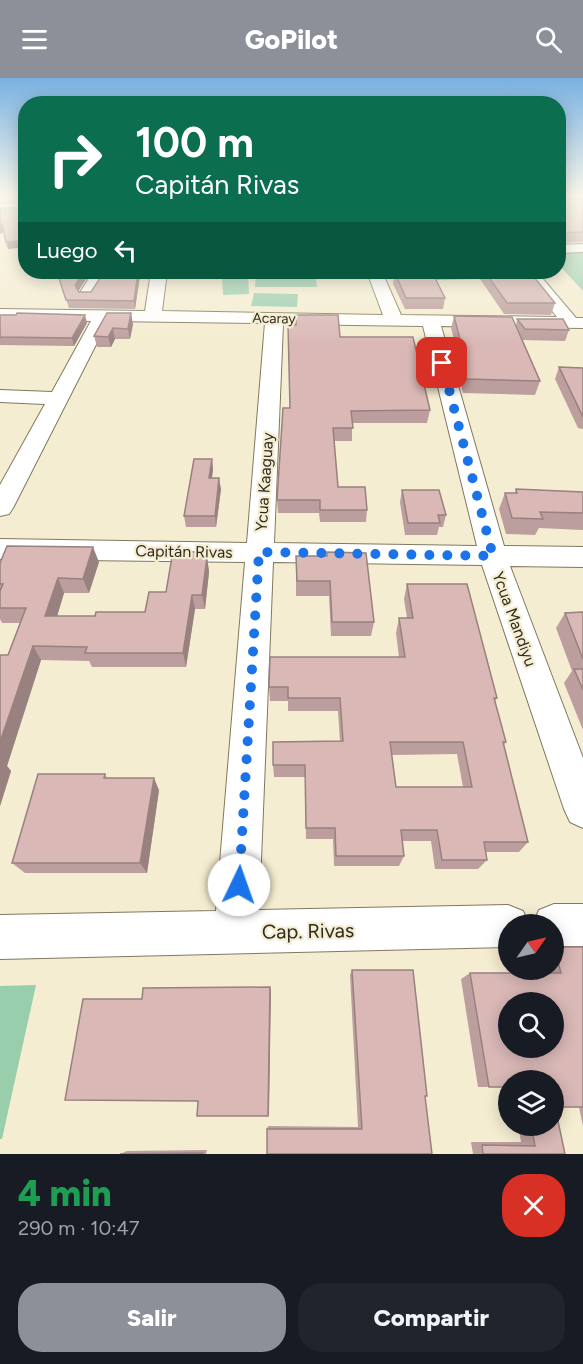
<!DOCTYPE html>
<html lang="es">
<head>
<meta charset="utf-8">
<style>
	body { margin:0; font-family:Figtree,sans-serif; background:#20242c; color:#f1f3f6; height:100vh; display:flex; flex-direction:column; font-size:22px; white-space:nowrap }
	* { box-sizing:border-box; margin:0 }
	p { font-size:20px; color:#9ea1a6 }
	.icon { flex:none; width:33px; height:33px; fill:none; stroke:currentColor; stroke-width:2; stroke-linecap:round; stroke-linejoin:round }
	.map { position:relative; height:1076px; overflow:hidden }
	.details { display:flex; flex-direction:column; background:#171b24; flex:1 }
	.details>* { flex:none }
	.guide { position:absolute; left:18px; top:18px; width:548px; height:183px; border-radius:24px; box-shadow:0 3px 15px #0003; background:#0b6e4f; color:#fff; overflow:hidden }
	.needle { width:39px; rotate:56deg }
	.tools { position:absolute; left:498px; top:836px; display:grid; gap:12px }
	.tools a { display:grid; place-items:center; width:66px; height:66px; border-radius:50%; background:#171b24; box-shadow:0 3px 15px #0003; font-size:30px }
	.pin { position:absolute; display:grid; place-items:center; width:51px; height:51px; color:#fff; margin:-26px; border-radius:12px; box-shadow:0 3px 9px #0006 }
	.me { position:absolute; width:66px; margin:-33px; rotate:3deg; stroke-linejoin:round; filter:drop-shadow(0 0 4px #0008) }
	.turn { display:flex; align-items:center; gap:21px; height:126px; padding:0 18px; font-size:27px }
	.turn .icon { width:78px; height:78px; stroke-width:2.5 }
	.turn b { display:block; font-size:42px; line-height:51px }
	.then { display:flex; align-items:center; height:57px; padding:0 18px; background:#0003; gap:12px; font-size:22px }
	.round { display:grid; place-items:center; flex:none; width:63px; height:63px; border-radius:24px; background:#20242c }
	.headline { display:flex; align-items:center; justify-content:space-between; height:102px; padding:0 18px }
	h1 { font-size:36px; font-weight:800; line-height:45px; color:#1e9e55 }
	.button { display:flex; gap:12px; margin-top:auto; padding:12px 18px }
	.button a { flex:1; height:69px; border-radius:24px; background:#8c9099; color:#fff; font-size:24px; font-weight:800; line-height:69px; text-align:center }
	.button a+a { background:#20242c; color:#f1f3f6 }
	header { display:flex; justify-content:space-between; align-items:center; height:78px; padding:0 18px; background:#8c9099; color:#fff; font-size:27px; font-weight:800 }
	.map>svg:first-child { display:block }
	.green { fill:#99cead }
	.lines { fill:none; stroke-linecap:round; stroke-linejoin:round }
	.minor-casing { stroke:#807960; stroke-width:2 }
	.minor { fill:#fff; fill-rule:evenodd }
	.wall { fill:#bb9e9d; fill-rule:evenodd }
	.shaded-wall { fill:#98817f }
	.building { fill:#d9b8b6; stroke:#98817f; stroke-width:1.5; fill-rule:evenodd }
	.route { stroke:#1a73e8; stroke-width:10; stroke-dasharray:0 18 }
	.labels { text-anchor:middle; stroke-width:4.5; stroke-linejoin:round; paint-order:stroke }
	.far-street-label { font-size:14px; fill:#2f2b21; stroke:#f5edd1 }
	.street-label { font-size:16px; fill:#2f2b21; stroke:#f5edd1 }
	.near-street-label { font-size:20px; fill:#2f2b21; stroke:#f5edd1 }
</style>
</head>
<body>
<header><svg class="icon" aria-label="menu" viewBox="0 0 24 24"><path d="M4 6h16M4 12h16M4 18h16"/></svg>GoPilot<svg class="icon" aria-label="search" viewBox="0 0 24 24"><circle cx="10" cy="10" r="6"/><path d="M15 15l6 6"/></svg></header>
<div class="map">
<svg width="583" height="1076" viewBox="0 0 583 1076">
	<rect width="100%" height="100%" fill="#f5edd1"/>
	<path class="green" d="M558,174H583V213L558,186Z
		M256,194H315L317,209H255Z
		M248,198L249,216L223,217L222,199Z
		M254,215L298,216L297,229L251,228Z
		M36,907L2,1061H0V908Z"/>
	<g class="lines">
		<g class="minor-casing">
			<path id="minor" d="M26,125V133L0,134V126Z
				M583,166V174L558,175V167Z
				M93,194H108L93,220H81L79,216Z
				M151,194H167L162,233L383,237L367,194H382L401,237L557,239L521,194H537L576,240H583V250L441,248L504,468L583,469V489L510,488L583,680V750L570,744L564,731L482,487L273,484L259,832L508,827L523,833L529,846H508V869L0,881V837L216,833L245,484L0,481V461L247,465L265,245L108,243L13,430L9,436L0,438V407L45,326L0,324V312L52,314L91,243L0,241V231L145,233ZM283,246L423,248L477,468L274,465Z
				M554,826H583V868H554V846H533L539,832Z"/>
		</g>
		<use href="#minor" class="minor"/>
	</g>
	<path class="wall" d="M558,117L583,118V164L558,165Z
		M57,194L79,214H91L104,194H139L140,198L135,231L69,230Z
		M392,194H530L555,225L551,237L504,236L480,201L436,202L445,220L443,231H405L393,206L394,198Z
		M107,235L133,246L130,261H115L111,269H97L94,258Z
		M0,237L87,245L74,268L0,267Z
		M454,238L516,247L517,241L569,252L565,263L522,262L540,303L535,317L463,315L455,286L458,276L451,250Z
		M340,259L430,332L427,345H352V363H334L338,409L367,432L366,444H320L319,435H278L277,422L290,330Z
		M559,289L583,290V351L578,350L555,301Z
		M212,381L213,392L212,400L221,411L216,449H186L184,438Z
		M516,411L583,414V452L539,450L535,457L506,456L499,431L505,415H515Z
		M402,412L446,437L443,449H439L437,457H405L400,424Z
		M197,474L198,479H207L209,494L205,531H195L186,589H92L89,583L41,582L7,688L11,693L0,728V577H8L21,545H2L0,541V485L99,484L89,515H64L57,538H95L145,534L166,514Z
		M296,478H327L374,544L371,558H331L329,518H296Z
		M407,506L497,620L495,623L506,664L504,667L528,764L519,774H485L487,782L478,791H435L431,763H402L404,778L399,788H334L333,761H306L305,699H274L273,687L340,663L338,633H288V623H270L269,609L399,579L396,555L399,540H407L404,521ZM457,676L463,709H396L392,677Z
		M583,534V652L564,605L572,593L556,550L565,535Z
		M105,696L107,700L159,712L147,795H25L12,785Z
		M554,869H583V1048L579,1029H555L565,1076H473L471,1064H521L518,1047H554V1002L508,1009H478L461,901L470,895H546L545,891H554Z
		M352,892L425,1018L432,1076L267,1051L268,1048L358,1049L350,897Z
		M207,1072L206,1076H120L127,1073Z"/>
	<path class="shaded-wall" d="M2,146L5,153L0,156V147Z
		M17,163L19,170L8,171L6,164Z
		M26,172V180H22L19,173Z
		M84,194H91L77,215L75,207Z
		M138,194H139L140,198L135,231L134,223Z
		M131,235L133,246L130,261L128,251Z
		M85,237L87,245L74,268L72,260Z
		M113,250L115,261L111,269L108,259Z
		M212,381L213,392L210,411L209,400Z
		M219,400L221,411L216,449L215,438Z
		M93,469L99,484L89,515L83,501Z
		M207,479L209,494L205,531L202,517Z
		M58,500L64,515L53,552L45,538Z
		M192,517L195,531L186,589L183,575Z
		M33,568L41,582L7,688L11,693L0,728V664Z
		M154,700L159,712L147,795L140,785Z
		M270,909L271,914L269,1037L268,1038Z"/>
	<path class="building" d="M558,117L583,118V154L558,155Z
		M0,130H26V172L19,173L17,163L6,164L2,146L0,147Z
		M57,194H84L75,207L79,214H91L104,194H138L134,223L66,222Z
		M399,194H432L445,220H406L395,195H399Z
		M485,194H530L555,225H507Z
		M17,235L85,237L72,260L0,259V237H16Z
		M107,235H131L128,251L113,250L108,259L94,258Z
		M296,237H338L340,259H413L430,332L351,333L353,350H333L338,409H365L367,432H320V422H277L283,330H290L288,247H296Z
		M454,238L512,239L540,303L466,301L458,273H463Z
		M517,241H563L569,252L525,251Z
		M559,289L583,290V339Z
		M194,381H212L209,400H219L215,438H184Z
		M516,411L583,414V435L540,434L543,441L512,440L505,415H517Z
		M402,412H439L446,437H438L440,445H408Z
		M7,468L93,469L83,501L58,500L45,538H95L96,534H145L149,514H166L173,473L197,474L196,479H207L202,517H192L183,575H85L87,569L33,568L0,664V577H8L26,530H0V513L3,506H0V485Z
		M327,474L366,475L374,544H332L330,503H297L296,478H327Z
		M407,506H467L497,620H494L506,664H503L528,764H484L487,782H442L437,752H401L404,778H336L335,750H306L305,687H273V664L343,663L340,620H288V609H269L270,579H405L399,540H413ZM390,664H463L472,709H396Z
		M583,534V581L565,535Z
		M574,591H583V612Z
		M38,696H105L104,700H154L140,785H12Z
		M554,869H583V1029H555L565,1076H483L482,1067L535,1068L531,1047H554V1002H508V1009H489L470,895H561ZM508,924H554V969H508Z
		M352,892H413L427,1018H425L432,1076H267V1051H362Z
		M270,909L268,1038H197L198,1023L65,1022L83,921H142L143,910Z
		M203,1075V1076H120Z"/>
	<linearGradient id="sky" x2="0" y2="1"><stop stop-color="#79b1e2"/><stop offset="0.44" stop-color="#faf7ea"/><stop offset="1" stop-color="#faf7ea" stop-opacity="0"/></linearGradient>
	<rect width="583" height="268" fill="url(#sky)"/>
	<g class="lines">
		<path class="route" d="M239,807L259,474L493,478L442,285"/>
	</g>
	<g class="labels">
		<g class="far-street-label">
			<text transform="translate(274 240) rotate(1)" y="5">Acaray</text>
		</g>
		<g class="street-label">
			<text transform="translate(264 404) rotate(-86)" y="6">Ycua Kaaguay</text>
			<text transform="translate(184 473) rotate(1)" y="6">Capitán Rivas</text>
			<text transform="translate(515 541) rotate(70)" y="6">Ycua Mandiyu</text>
		</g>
		<g class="near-street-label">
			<text transform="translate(308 853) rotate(-1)" y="7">Cap. Rivas</text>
		</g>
	</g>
</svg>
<div class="tools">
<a><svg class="needle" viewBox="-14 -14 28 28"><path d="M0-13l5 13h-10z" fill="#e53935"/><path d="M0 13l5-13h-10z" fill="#9ea1a6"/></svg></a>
<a><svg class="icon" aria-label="search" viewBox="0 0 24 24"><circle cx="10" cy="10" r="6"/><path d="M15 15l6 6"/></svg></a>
<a><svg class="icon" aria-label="layers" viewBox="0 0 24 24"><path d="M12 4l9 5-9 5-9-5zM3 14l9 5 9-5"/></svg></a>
</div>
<div class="pin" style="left:442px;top:285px;background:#d93025"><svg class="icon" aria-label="arrive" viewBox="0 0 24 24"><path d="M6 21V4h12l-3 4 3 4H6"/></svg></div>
<svg class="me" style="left:239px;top:807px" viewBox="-20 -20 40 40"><circle r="19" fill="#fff"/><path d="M0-13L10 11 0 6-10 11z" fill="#1a73e8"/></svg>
<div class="guide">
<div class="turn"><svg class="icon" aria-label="right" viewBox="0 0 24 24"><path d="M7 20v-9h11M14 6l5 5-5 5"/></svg><div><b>100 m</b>Capitán Rivas</div></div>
<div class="then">Luego<svg class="icon" aria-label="left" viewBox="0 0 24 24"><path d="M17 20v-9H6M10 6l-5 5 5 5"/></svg></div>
</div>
</div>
<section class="details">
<div class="headline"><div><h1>4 min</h1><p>290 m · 10:47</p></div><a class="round" style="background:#d93025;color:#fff"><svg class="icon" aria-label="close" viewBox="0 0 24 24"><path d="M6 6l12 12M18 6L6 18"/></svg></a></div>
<div class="button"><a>Salir</a><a>Compartir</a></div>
</section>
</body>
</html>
